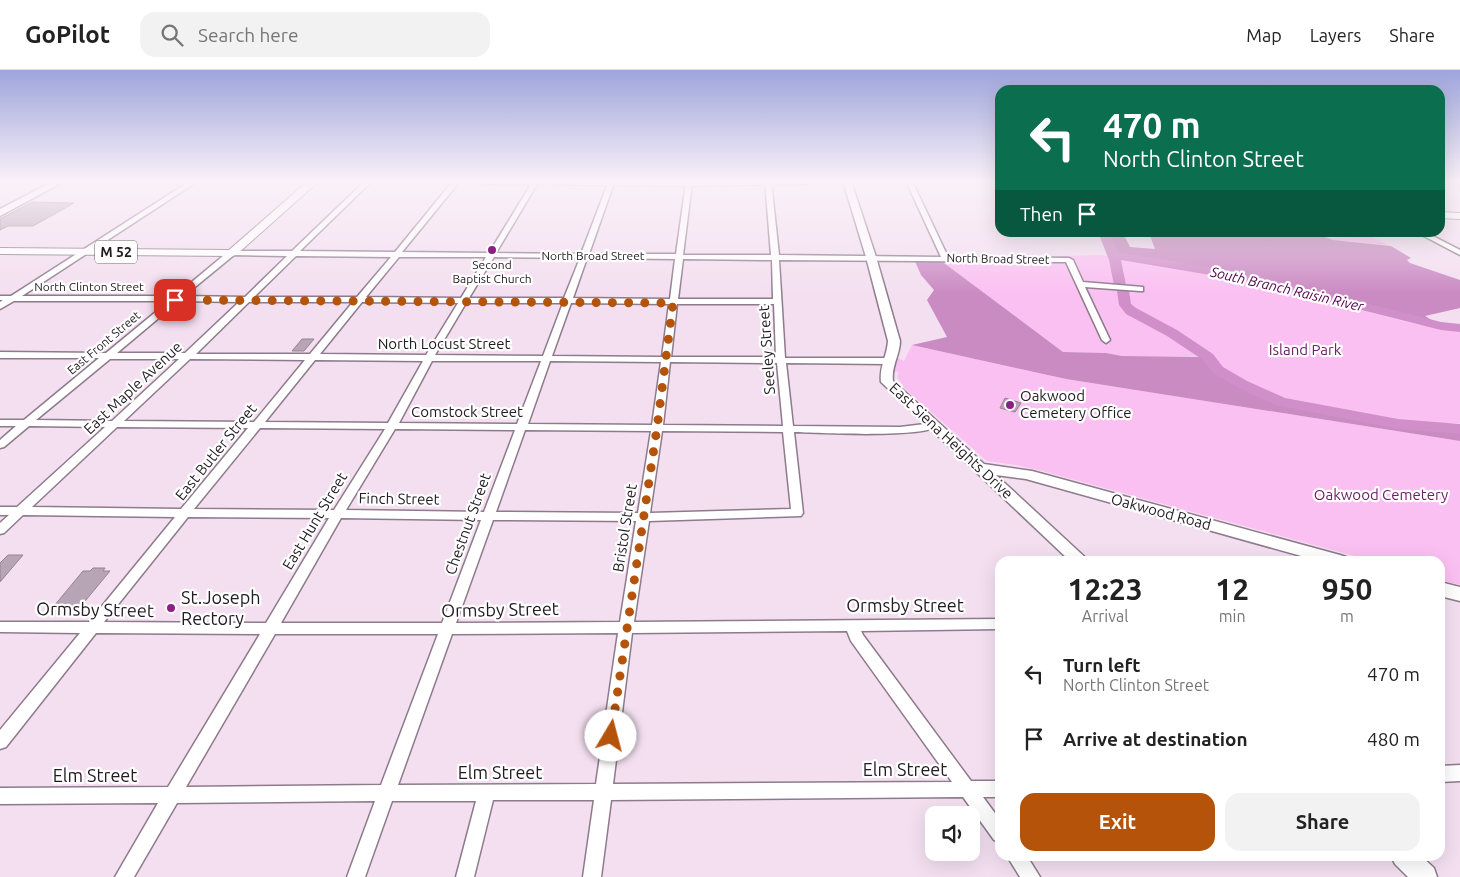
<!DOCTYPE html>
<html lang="en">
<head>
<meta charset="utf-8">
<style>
	body { margin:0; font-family:Ubuntu,sans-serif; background:#f2f2f2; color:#222; height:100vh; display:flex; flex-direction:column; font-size:19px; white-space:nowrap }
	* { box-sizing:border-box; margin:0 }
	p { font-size:16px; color:#767676 }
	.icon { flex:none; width:28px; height:28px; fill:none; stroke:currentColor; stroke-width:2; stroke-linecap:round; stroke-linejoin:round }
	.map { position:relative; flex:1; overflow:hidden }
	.side { position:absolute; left:995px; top:486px; width:450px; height:305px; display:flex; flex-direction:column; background:#fff; border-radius:15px; box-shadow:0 5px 20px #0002 }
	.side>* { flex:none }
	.top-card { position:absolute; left:995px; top:15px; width:450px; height:152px; border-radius:15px; box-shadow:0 5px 20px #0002; background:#0b6e4f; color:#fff; overflow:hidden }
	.tools { position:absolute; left:925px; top:736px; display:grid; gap:10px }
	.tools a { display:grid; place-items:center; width:55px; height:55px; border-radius:10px; background:#fff; box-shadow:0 5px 20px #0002; font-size:25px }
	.pin { position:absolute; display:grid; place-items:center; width:42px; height:42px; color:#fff; margin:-21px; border-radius:10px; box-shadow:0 2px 8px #0006 }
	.me { position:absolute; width:55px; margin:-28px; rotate:8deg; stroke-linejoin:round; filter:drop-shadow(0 0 4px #0008) }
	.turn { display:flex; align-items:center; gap:18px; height:105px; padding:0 25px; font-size:22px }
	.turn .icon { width:65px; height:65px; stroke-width:2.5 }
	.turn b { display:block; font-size:35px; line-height:42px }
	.then { display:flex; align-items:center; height:48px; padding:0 25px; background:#0003; gap:10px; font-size:19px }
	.eta { display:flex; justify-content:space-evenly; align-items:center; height:85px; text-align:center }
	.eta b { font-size:30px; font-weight:600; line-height:35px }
	.cta { display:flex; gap:10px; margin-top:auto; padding:10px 25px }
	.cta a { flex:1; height:58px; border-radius:15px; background:#b45309; color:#fff; font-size:20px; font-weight:600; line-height:58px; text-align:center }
	.cta a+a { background:#f2f2f2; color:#222 }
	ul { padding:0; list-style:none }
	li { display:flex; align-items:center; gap:15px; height:65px; padding:0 25px }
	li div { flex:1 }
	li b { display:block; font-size:19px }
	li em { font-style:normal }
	header { display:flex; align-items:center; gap:30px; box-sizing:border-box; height:70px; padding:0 25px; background:#fff; border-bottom:1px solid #e0e0e0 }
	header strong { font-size:24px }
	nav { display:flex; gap:28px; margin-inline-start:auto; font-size:18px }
	.search { width:350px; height:45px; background:#f2f2f2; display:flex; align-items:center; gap:12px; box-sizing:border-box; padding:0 18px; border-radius:15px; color:#767676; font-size:19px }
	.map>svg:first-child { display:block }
	.green { fill:#fac0f2 }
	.forest { fill:#ca8ac2 }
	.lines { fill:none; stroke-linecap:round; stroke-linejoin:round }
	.river { fill:#d08fc8; fill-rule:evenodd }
	.building { fill:#b7a4b5; stroke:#958292 }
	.street-casing { stroke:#8d7b8b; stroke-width:3 }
	.secondary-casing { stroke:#8d7b8b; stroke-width:3 }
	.primary-casing { stroke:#8d7b8b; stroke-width:2 }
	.street { fill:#fff; fill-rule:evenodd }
	.secondary { fill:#fff; fill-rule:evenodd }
	.primary { fill:#fff; fill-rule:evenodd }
	.route { stroke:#b45309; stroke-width:9; stroke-dasharray:0 16.2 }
	.poi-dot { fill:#8b1f84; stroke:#fff; stroke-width:2 }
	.labels { text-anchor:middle; stroke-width:4.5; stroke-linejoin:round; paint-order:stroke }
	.far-street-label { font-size:12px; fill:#221b21; stroke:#fff }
	.far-poi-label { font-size:12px; fill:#221b21; stroke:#fff }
	.shield { fill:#fff; stroke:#645f64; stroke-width:1 }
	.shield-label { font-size:14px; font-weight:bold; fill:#221b21 }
	.far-water-label { font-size:14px; font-style:italic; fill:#52004e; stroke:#fff }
	.street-label { font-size:15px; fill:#221b21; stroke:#fff }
	.park-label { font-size:15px; fill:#6c2067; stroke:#fff }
	.poi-label { font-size:15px; fill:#221b21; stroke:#fff; text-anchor:start }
	.near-poi-label { font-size:18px; fill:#221b21; stroke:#fff; text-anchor:start }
	.near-street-label { font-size:18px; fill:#221b21; stroke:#fff }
</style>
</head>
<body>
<header>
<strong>GoPilot</strong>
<div class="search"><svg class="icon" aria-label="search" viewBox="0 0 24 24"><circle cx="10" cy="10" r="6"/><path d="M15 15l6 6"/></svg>Search here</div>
<nav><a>Map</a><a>Layers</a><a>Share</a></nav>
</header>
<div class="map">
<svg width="1460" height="807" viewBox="0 0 1460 807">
	<rect width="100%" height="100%" fill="#f3dff0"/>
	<path class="green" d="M1314,163H1319L1329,168L1358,167L1353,163H1365L1388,175L1333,170Z
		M1101,185L1241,209L1403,251L1436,258L1460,260V353H1426L1364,346L1282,331L1260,322L1200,286H1122L1106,283L1063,282L940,190L1060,191L1058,186Z
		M912,275L1066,309L1460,371V515L1440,510V491H1373L1042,401L1016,395L987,391L905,319L897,307L899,302L889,301L898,288L904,291Z"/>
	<path class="forest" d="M1103,163H1123L1130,177L1155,179L1149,163H1314L1333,170L1391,176L1411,188L1407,190L1410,193L1460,210V238L1425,246L1441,256L1246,207L1112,185Z
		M914,189L940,190L1063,282L1106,283L1122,286L1208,287C1256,344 1389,353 1460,359V371L1066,309L912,275L947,267L927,230L934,220L921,205Z"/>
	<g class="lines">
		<path class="river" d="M1098,162H1109L1118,182L1246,203L1441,252L1460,254V262L1441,260L1246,211L1121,190L1126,215L1124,218L1129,221L1131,234L1136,238L1177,260L1213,284L1223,297L1247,311L1285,328L1398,349L1460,354V364L1398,359L1275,335L1237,317L1213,303L1203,290L1167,266L1126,244L1119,235L1117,221L1119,218L1114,215L1109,190Z"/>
	</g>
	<path class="building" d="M32,132L74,133L33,156H8L0,160V149Z
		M302,269H314L304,281H292Z
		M1005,328L1021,333L1015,342L1000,338Z
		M8,485H23L0,512V493Z
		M93,498H105L103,501H110L81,536L59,537L60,536H54L83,501H90Z"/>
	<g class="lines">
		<g class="street-casing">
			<path id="street" d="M190,111H198L22,226H175L229,181H292L365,111H372L300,181L395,182L453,111H460L402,182L489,183L533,111H539L496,183L581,184L608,113L612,111L614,113L589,184H676L686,113L690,111L692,113L683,185H771L765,111H771L779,185L941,187L906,111H912L948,187L1069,188L1073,190L1083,212L1143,217V221H1140L1085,217L1110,270L1106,273L1102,270L1066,192L779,190L785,288H887L892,291L887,294L786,293L793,356L900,357L933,353L938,356C925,368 817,363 794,362L803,443L801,446L649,451L634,552L1000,549V559L861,561L863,565L971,711H1000V727H983L1000,750V773L994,770L963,727L611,730L601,807H583L594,730H493L474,807H456L476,731H392L365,807H347L375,731L177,733L134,807H115L158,733L0,734V718L168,717L260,564L96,563L6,677L0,679V660L80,563L0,562V552H89L175,447L23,445L4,463L0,464V453L9,445H0V437H17L105,357L29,356L4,377L0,378V370L16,356H0V350H24L99,288H0V282L106,283L169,231H14L0,239V232L3,230H0V226H11ZM234,185L287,186L245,227L184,226ZM296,186L391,187L357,227H254ZM399,187H486L461,228L366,227ZM494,187L580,188L564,228H469ZM587,188L675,189L670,229L573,228ZM683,189L772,190L773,229H678ZM179,231L239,232L185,283H117ZM249,232H353L310,284H196ZM362,232L458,233L426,285L320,284ZM466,233H563L543,286L435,285ZM571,233L669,234L662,287L552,286ZM677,234H774L776,287H671ZM110,289H179L112,351L36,350ZM190,289L305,290L254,352L124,351ZM315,290L423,291L388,353L265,352ZM432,291H541L517,354L399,353ZM550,291L661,292L652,355L528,354ZM670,292L777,293L783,356L663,355ZM117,357L248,358L181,439L32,437ZM260,358L385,359L334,440L194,439ZM395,359L515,360L484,442L346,440ZM525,360L651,361L638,443L496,442ZM662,361L783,362L791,439L650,443ZM188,447L329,448L266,553L104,552ZM341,448L481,450L442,553H281ZM493,450L636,451L620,552L456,553ZM847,561L851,571L952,712L613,714L632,563ZM618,563L596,714L398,715L452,564ZM275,564H438L381,715L186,717Z
				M1416,162H1425L1460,180V185Z
				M1460,695V711L1440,712V696Z
				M1007,786H1027L1040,807H1020Z"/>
		</g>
		<g class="secondary-casing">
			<path id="secondary" d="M54,111H65L0,146V139Z
				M843,111H851L876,187L900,271C900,285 891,296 893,311L984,394L1032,401L1340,485L1346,487L1348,491H1319L1026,409L996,405L1089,491H1070L881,312C879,297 887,286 888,271L866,187Z
				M1440,512L1460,517V531L1440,526Z
				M1391,786H1421L1434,798L1437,807H1408L1395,794Z"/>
		</g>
		<g class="primary-casing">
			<path id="primary" d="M308,111H319L236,185L232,186L0,184V178L229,180Z
				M474,111H816L811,114L689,116L479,114Z
				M1440,142L1460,143V149L1440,148Z"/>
		</g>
		<use href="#street" class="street"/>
		<use href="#secondary" class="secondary"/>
		<use href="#primary" class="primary"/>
	</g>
	<linearGradient id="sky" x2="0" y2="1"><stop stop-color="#9ea5db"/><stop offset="0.5" stop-color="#faf1f8"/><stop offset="1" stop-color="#faf1f8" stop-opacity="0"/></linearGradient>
	<rect width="1460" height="224" fill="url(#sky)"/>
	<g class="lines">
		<path class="route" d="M175,230L673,233L657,358L611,666"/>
	</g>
	<g class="poi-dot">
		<circle cx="492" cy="180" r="5"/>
		<circle cx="1010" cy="335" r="5"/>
		<circle cx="171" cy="538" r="5"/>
	</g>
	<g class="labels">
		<g class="far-street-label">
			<text x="593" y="190">North Broad Street</text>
			<text transform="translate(998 189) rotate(1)" y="4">North Broad Street</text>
			<text x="89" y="221">North Clinton Street</text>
			<text transform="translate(104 273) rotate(-40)" y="4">East Front Street</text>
		</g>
		<g class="far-poi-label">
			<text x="492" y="199">Second<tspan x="492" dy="14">Baptist Church</tspan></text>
		</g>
		<rect class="shield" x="95" y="170.5" width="42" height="23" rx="4"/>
		<g class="shield-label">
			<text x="116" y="187">M 52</text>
		</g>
		<g class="far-water-label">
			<text transform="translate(1287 219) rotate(13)" y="5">South Branch Raisin River</text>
		</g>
		<g class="street-label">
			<text x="444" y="279">North Locust Street</text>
			<text transform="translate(767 280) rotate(-94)" y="5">Seeley Street</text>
			<text transform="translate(133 318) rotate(-43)" y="5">East Maple Avenue</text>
			<text x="467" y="347">Comstock Street</text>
			<text transform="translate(951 371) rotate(43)" y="5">East Siena Heights Drive</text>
			<text transform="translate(216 382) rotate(-51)" y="5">East Butler Street</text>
			<text transform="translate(399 429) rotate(1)" y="5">Finch Street</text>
			<text transform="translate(1161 442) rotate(15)" y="5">Oakwood Road</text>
			<text transform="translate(315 451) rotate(-59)" y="5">East Hunt Street</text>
			<text transform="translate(468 454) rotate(-70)" y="5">Chestnut Street</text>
			<text transform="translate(625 458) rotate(-81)" y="5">Bristol Street</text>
		</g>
		<g class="park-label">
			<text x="1305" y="285">Island Park</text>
			<text x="1381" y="430">Oakwood Cemetery</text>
		</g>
		<g class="poi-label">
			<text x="1020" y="331">Oakwood<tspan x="1020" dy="17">Cemetery Office</tspan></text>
		</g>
		<g class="near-poi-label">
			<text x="181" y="534">St.Joseph<tspan x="181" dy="21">Rectory</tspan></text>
		</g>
		<g class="near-street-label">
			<text x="905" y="542">Ormsby Street</text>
			<text transform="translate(95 540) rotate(1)" y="6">Ormsby Street</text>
			<text transform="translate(500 540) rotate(-1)" y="6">Ormsby Street</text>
			<text x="905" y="706">Elm Street</text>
			<text x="500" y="709">Elm Street</text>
			<text x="95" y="712">Elm Street</text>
		</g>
	</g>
</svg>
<div class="tools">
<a><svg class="icon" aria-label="sound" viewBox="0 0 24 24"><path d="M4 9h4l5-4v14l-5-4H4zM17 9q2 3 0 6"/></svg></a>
</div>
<div class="pin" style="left:175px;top:230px;background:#d93025"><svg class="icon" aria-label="arrive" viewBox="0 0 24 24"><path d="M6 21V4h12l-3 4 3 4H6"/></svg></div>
<svg class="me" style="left:611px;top:666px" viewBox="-20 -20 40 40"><circle r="19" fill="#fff"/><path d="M0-13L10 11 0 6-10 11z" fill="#b45309"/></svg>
<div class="top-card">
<div class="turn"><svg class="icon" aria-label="left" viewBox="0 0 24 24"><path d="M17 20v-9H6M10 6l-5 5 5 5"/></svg><div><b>470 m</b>North Clinton Street</div></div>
<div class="then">Then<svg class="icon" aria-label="arrive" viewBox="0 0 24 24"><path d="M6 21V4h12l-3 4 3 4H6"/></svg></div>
</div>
<section class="side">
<div class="eta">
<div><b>12:23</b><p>Arrival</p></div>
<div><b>12</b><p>min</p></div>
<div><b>950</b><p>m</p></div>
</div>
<ul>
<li><svg class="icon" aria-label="left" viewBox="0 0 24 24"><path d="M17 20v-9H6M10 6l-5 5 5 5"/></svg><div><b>Turn left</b><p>North Clinton Street</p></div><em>470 m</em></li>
<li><svg class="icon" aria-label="arrive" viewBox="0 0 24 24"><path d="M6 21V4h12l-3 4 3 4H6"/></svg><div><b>Arrive at destination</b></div><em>480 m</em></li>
</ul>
<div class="cta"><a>Exit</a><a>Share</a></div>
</section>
</div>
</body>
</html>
